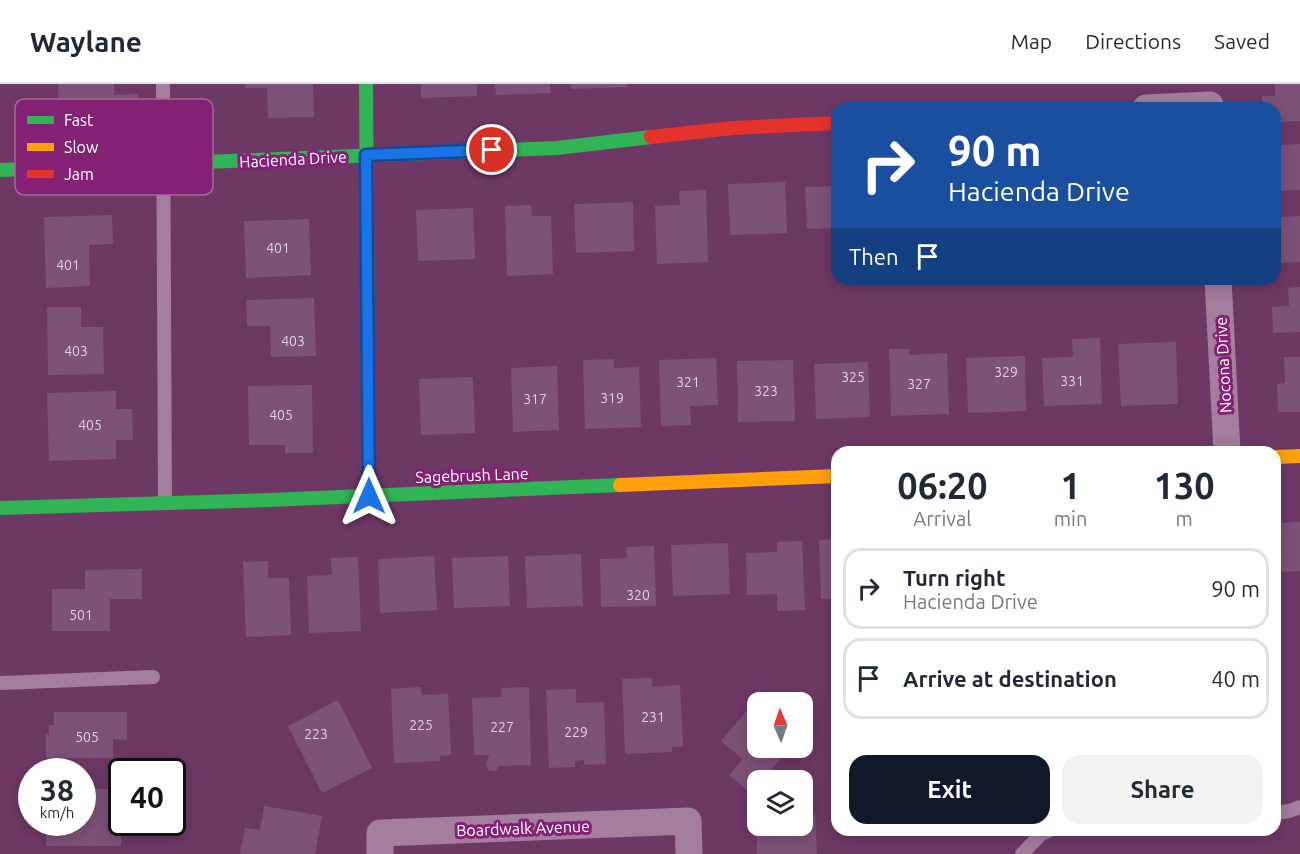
<!DOCTYPE html>
<html lang="en">
<head>
<meta charset="utf-8">
<style>
	body { margin:0; font-family:Ubuntu,sans-serif; background:#f2f2f3; color:#1f2937; height:100vh; display:flex; flex-direction:column; font-size:22px; white-space:nowrap }
	* { box-sizing:border-box; margin:0 }
	p { font-size:20px; color:#747a83 }
	.icon { flex:none; width:33px; height:33px; fill:none; stroke:currentColor; stroke-width:2; stroke-linecap:round; stroke-linejoin:round }
	.map { position:relative; flex:1; overflow:hidden }
	.panel { position:absolute; left:831px; top:362px; width:450px; height:390px; display:flex; flex-direction:column; background:#fff; border-radius:18px; box-shadow:0 3px 15px #0003 }
	.panel>* { flex:none }
	.top-card { position:absolute; left:831px; top:18px; width:450px; height:183px; border-radius:18px; box-shadow:0 3px 15px #0003; background:#1a4fa0; color:#fff; overflow:hidden }
	.needle { width:39px; rotate:358deg }
	.controls { position:absolute; left:747px; top:608px; display:grid; gap:12px }
	.controls a { display:grid; place-items:center; width:66px; height:66px; border-radius:12px; background:#fff; box-shadow:0 3px 15px #0003; font-size:30px }
	.speed { position:absolute; left:18px; top:674px; display:flex; gap:12px; font-size:30px; font-weight:700; text-align:center }
	.speed>* { display:grid; place-content:center; width:78px; height:78px; border-radius:50%; background:#fff; box-shadow:0 3px 15px #0003; line-height:1 }
	.speed small { font-size:15px; font-weight:400 }
	.speed .limit { border:3px solid #111; border-radius:9px; background:#fff; color:#111 }
	.pin { position:absolute; display:grid; place-items:center; width:51px; height:51px; color:#fff; margin:-26px; border:3px solid #fff; border-radius:50%; box-shadow:0 2px 6px #0007 }
	.me { position:absolute; width:66px; margin:-33px; rotate:0deg; stroke-linejoin:round; filter:drop-shadow(0 0 4px #0008) }
	.turn { display:flex; align-items:center; gap:21px; height:126px; padding:0 18px; font-size:27px }
	.turn .icon { width:78px; height:78px; stroke-width:2.5 }
	.turn b { display:block; font-size:42px; line-height:51px }
	.then { display:flex; align-items:center; height:57px; padding:0 18px; background:#0003; gap:12px; font-size:22px }
	.eta { display:flex; justify-content:space-evenly; align-items:center; height:102px; text-align:center }
	.eta b { font-size:36px; font-weight:700; line-height:42px }
	.primary-button { display:flex; gap:12px; margin-top:auto; padding:12px 18px }
	.primary-button a { flex:1; height:69px; border-radius:18px; background:#111827; color:#fff; font-size:24px; font-weight:700; line-height:69px; text-align:center }
	.primary-button a+a { background:#f2f2f3; color:#1f2937 }
	ul { padding:0; list-style:none }
	li { display:flex; align-items:center; gap:18px; height:81px; margin:0 12px 9px; padding:0 6px; border:3px solid #e0e1e3; border-radius:18px }
	li div { flex:1 }
	li b { display:block; font-size:22px }
	li em { font-style:normal }
	header { display:flex; align-items:center; gap:36px; box-sizing:border-box; height:84px; padding:0 30px; background:#fff; border-bottom:2px solid #e0e1e3 }
	header strong { font-size:28px }
	nav { display:flex; gap:33px; margin-inline-start:auto; font-size:21px }
	.map>svg:first-child { display:block }
	.building { fill:#7d5277 }
	.lines { fill:none; stroke-linecap:round; stroke-linejoin:round }
	.lane { stroke:#a47e9d; stroke-width:14 }
	.street { stroke:#a47e9d; stroke-width:27 }
	.fast { stroke:#30b455; stroke-width:14 }
	.slow { stroke:#ff9f0a; stroke-width:14 }
	.jam { stroke:#e5322d; stroke-width:14 }
	.route-casing { stroke:#114b97; stroke-width:15 }
	.route { stroke:#1a73e8; stroke-width:10 }
	.labels { text-anchor:middle; stroke-width:6; stroke-linejoin:round; paint-order:stroke }
	.number-label { font-size:14px; fill:#ded4dd }
	.street-label { font-size:16px; fill:#fff; stroke:#852174 }
	.key { fill:#852174; stroke:#aa649e; stroke-width:1.5 }
	.key-label { font-size:16px; fill:#fff }
</style>
</head>
<body>
<header>
<strong>Waylane</strong>
<nav><a>Map</a><a>Directions</a><a>Saved</a></nav>
</header>
<div class="map">
<svg width="1300" height="770" viewBox="0 0 1300 770">
	<rect width="100%" height="100%" fill="#6e3865"/>
	<path class="building" d="M58,0H114V11L138,10L139,40L59,43Z
		M245,0H313L314,33L268,34L267,4H245Z
		M421,0H477V12L421,14Z
		M495,0H550L551,9L496,11Z
		M571,0H627L628,3L571,5Z
		M1275,0H1300V37L1275,38V24H1262V12H1275Z
		M1300,60V106L1275,107V61Z
		M785,98L787,149L730,151L728,100Z
		M837,102V144L807,145L805,103Z
		M706,106L708,178L657,180L655,122L680,121L679,107Z
		M633,118L634,167L576,169L574,120Z
		M531,121L532,132H551L553,190L507,192L505,122Z
		M473,124L475,175L418,177L416,126Z
		M112,131L113,160L89,161L90,202L46,204L44,133Z
		M1300,132V178L1275,179V133Z
		M309,135L311,191L246,194L244,137Z
		M1300,203V248L1273,249L1272,223L1289,222L1288,204Z
		M314,214L316,272L271,273L270,242H247L246,216Z
		M47,223H81V243H103L104,290L48,291Z
		M1100,254L1102,320L1044,322L1042,274L1073,273L1072,255Z
		M1176,258L1178,320L1121,322L1118,260Z
		M889,265H909V271L947,269L949,330L891,332Z
		M1025,272L1026,327L968,329L966,274Z
		M1284,273H1300V328H1278L1277,300L1285,299Z
		M716,274L718,321L690,322L691,341L661,342L659,276Z
		M614,275V284L639,283L641,343L585,345L583,276Z
		M793,276L795,337L738,338L737,277Z
		M868,278L870,333L816,335L814,280Z
		M557,282L559,346L513,348L511,284Z
		M473,293L475,349L421,351L419,295Z
		M312,301L313,369H285V361H249L248,302Z
		M116,307V325H132L133,356H116V375L49,377L47,309Z
		M1300,438V487L1275,488V439Z
		M837,455V514L821,515L819,456Z
		M802,457L805,526L777,527V510L747,511L746,469L777,468V458Z
		M728,459L730,510L673,512L671,461Z
		M654,462L656,522L601,523L600,475L627,474L626,463Z
		M581,470L583,522L527,524L525,472Z
		M434,472L437,526L380,529L378,475Z
		M508,472L510,522L454,524L452,474Z
		M358,473L361,547L309,549L307,492L332,491L331,474Z
		M268,477V494H289L291,551L246,553L243,478Z
		M142,485V515H110V547H52V505H85V486Z
		M652,594V603L680,601L683,662L672,663V668L625,670L622,595Z
		M421,603L422,611L448,610L451,671L440,672V677L394,679L391,605Z
		M529,603L531,681L499,682L496,687L488,686L486,681L489,671H474L472,614L502,613L501,604Z
		M576,605V619L604,618L606,680L584,681V676L575,677V683L549,684L546,606Z
		M338,616L372,684L322,709L288,642Z
		M755,617L758,619V663H790L763,696H758V702L751,710L729,691L743,675L721,657Z
		M54,628H127V656L113,655V674H46V650L49,651V641H54Z
		M82,705H109V733H121V762H46V738H82Z
		M264,722L322,732L315,770H240L245,744L260,746Z
		M802,731H815L817,770H757L756,741H802Z"/>
	<g class="lines">
		<path class="lane" d="M163,0L165,419
			M0,599L153,593
			M1275,729L1289,727L1300,723
			M1022,770L1041,750L1050,746"/>
		<path class="street" d="M1146,24L1210,21
			M1218,195L1227,368
			M380,770V749L688,737L689,770"/>
		<path class="fast" d="M366,0L369,412
			M0,86L557,64L651,53
			M0,424L269,416L620,401"/>
		<path class="slow" d="M1275,373L1300,372
			M620,401L837,392"/>
		<path class="jam" d="M651,53L733,44L837,39"/>
	</g>
	<g class="lines">
		<g class="route-casing">
			<path id="route" d="M369,412L366,71L492,66"/>
		</g>
		<use href="#route" class="route"/>
	</g>
	<g class="labels">
		<g class="number-label">
			<text x="278" y="169">401</text>
			<text x="68" y="186">401</text>
			<text x="293" y="262">403</text>
			<text x="76" y="272">403</text>
			<text x="1006" y="293">329</text>
			<text x="853" y="298">325</text>
			<text x="1072" y="302">331</text>
			<text x="688" y="303">321</text>
			<text x="919" y="305">327</text>
			<text x="766" y="312">323</text>
			<text x="612" y="319">319</text>
			<text x="535" y="320">317</text>
			<text x="281" y="336">405</text>
			<text x="90" y="346">405</text>
			<text x="638" y="516">320</text>
			<text x="81" y="536">501</text>
			<text x="653" y="638">231</text>
			<text x="421" y="646">225</text>
			<text x="502" y="648">227</text>
			<text x="576" y="653">229</text>
			<text x="316" y="655">223</text>
			<text x="87" y="658">505</text>
		</g>
		<g class="street-label">
			<text transform="translate(293 75) rotate(-3)" y="6">Hacienda Drive</text>
			<text transform="translate(1223 281) rotate(-93)" y="6">Nocona Drive</text>
			<text transform="translate(472 391) rotate(-2)" y="6">Sagebrush Lane</text>
			<text transform="translate(523 744) rotate(-2)" y="6">Boardwalk Avenue</text>
		</g>
	</g>
	<rect x="15" y="15" width="198" height="96" rx="9" class="key"/>
	<rect x="27" y="32" width="27" height="8" fill="#30b455"/>
	<rect x="27" y="59" width="27" height="8" fill="#ff9f0a"/>
	<rect x="27" y="86" width="27" height="8" fill="#e5322d"/>
	<g class="key-label">
		<text x="64" y="42">Fast</text>
		<text x="64" y="69">Slow</text>
		<text x="64" y="96">Jam</text>
	</g>
</svg>
<div class="controls">
<a><svg class="needle" viewBox="-14 -14 28 28"><path d="M0-13l5 13h-10z" fill="#e53935"/><path d="M0 13l5-13h-10z" fill="#747a83"/></svg></a>
<a><svg class="icon" aria-label="layers" viewBox="0 0 24 24"><path d="M12 4l9 5-9 5-9-5zM3 14l9 5 9-5"/></svg></a>
</div>
<div class="speed"><div>38<small>km/h</small></div><div class="limit">40</div></div>
<div class="pin" style="left:492px;top:66px;background:#d93025"><svg class="icon" aria-label="arrive" viewBox="0 0 24 24"><path d="M6 21V4h12l-3 4 3 4H6"/></svg></div>
<svg class="me" style="left:369px;top:412px" viewBox="-20 -20 40 40"><path d="M0-17L14 15 0 8-14 15z" fill="#1a73e8" stroke="#fff" stroke-width="4"/></svg>
<div class="top-card">
<div class="turn"><svg class="icon" aria-label="right" viewBox="0 0 24 24"><path d="M7 20v-9h11M14 6l5 5-5 5"/></svg><div><b>90 m</b>Hacienda Drive</div></div>
<div class="then">Then<svg class="icon" aria-label="arrive" viewBox="0 0 24 24"><path d="M6 21V4h12l-3 4 3 4H6"/></svg></div>
</div>
<section class="panel">
<div class="eta">
<div><b>06:20</b><p>Arrival</p></div>
<div><b>1</b><p>min</p></div>
<div><b>130</b><p>m</p></div>
</div>
<ul>
<li><svg class="icon" aria-label="right" viewBox="0 0 24 24"><path d="M7 20v-9h11M14 6l5 5-5 5"/></svg><div><b>Turn right</b><p>Hacienda Drive</p></div><em>90 m</em></li>
<li><svg class="icon" aria-label="arrive" viewBox="0 0 24 24"><path d="M6 21V4h12l-3 4 3 4H6"/></svg><div><b>Arrive at destination</b></div><em>40 m</em></li>
</ul>
<div class="primary-button"><a>Exit</a><a>Share</a></div>
</section>
</div>
</body>
</html>
